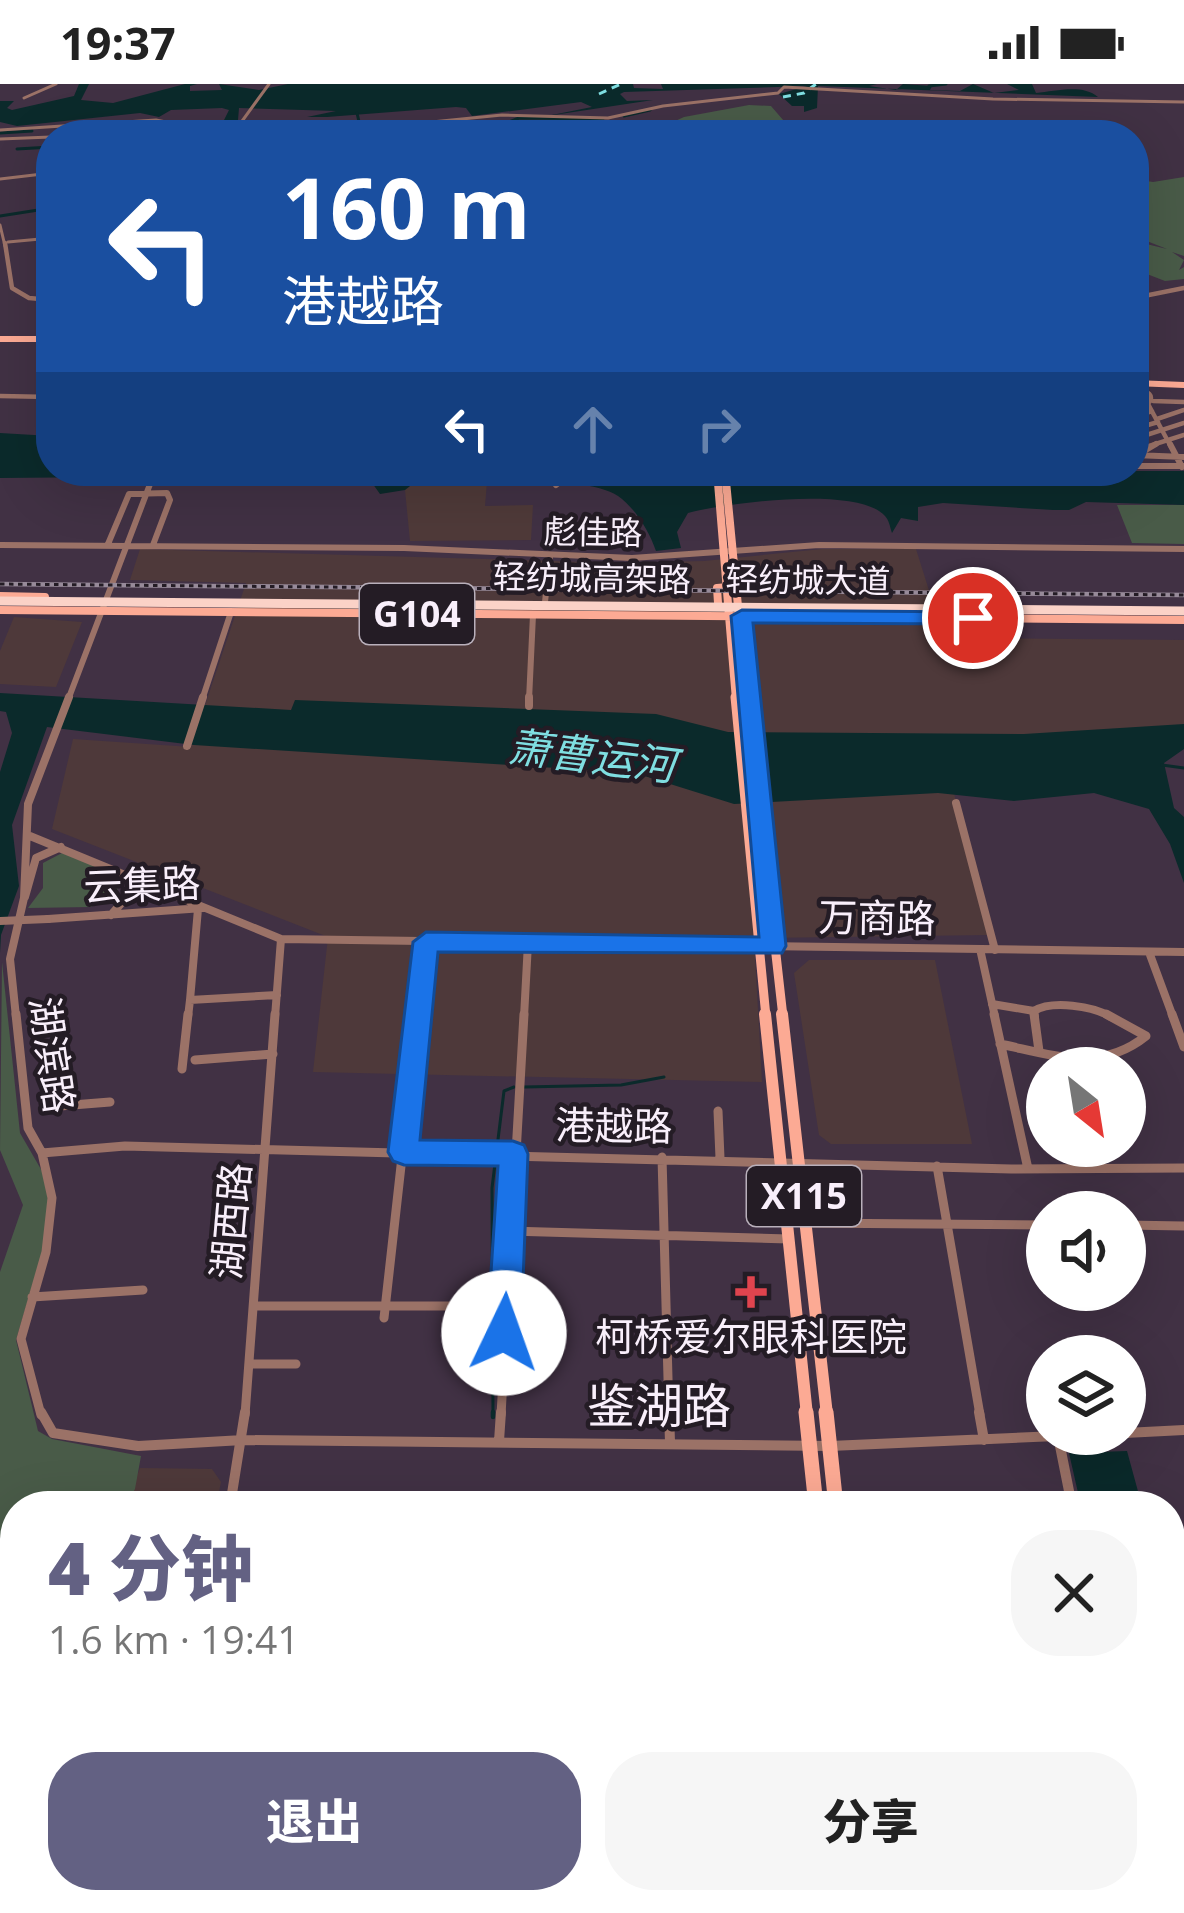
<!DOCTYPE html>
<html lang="zh">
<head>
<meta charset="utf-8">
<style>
	body { margin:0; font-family:"Open Sans","Noto Sans SC",sans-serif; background:#f6f6f6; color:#222; height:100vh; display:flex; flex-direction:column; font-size:45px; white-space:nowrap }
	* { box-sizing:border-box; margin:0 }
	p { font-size:39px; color:#767676 }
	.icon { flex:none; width:66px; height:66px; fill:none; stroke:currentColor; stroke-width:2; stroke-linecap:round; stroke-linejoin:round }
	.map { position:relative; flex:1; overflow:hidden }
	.panel { position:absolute; left:0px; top:1407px; width:1185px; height:423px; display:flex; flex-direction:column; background:#fff; border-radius:48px 48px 0 0; box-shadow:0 12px 48px #0002 }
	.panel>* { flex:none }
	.banner { position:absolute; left:36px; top:36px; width:1113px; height:366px; border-radius:48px; box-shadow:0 12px 48px #0002; background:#1a4fa0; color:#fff; overflow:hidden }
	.needle { width:78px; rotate:150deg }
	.controls { position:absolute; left:1026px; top:963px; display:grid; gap:24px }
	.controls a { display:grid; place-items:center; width:120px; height:120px; border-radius:50%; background:#fff; box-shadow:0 12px 48px #0002; font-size:60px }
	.pin { position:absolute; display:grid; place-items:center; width:102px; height:102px; color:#fff; margin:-51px; border:6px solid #fff; border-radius:50%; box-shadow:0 3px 12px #0007 }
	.me { position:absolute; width:132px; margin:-66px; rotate:3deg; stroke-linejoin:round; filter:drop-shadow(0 0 9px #0008) }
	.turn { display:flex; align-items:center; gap:42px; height:252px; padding:0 48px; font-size:54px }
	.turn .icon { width:156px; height:156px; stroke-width:2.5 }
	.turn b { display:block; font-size:84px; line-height:102px }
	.lanes { display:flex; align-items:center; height:114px; padding:0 48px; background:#0003; justify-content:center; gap:60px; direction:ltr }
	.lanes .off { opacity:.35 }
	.round { display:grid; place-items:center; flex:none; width:126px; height:126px; border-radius:48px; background:#f6f6f6 }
	.headline { display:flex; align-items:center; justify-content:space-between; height:204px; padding:0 48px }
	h1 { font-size:72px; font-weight:800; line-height:90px; color:#636183 }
	.button { display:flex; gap:24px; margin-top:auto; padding:24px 48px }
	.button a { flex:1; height:138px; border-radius:48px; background:#636183; color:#fff; font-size:48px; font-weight:800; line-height:138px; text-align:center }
	.button a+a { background:#f6f6f6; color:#222 }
	.status { display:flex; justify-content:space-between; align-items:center; height:84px; padding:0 60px; background:#fff; direction:ltr }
	.status svg { height:33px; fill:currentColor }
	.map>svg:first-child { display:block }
	.commercial { fill:#4e393a }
	.industrial { fill:#4f3a39 }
	.green { fill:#495b48 }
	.water { fill:#0b2a2b }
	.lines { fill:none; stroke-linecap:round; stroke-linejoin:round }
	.stream-far1 { stroke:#0b2a2b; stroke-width:3 }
	.stream { stroke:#0b2a2b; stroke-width:4.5 }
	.canal { stroke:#0b2a2b; stroke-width:10 }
	.ferry { stroke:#7fdee1; stroke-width:3; stroke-dasharray:8 6; stroke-linecap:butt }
	.minor-far5 { stroke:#9b7267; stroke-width:3 }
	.minor-far4 { stroke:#9b7267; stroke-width:4.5 }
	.minor-far3 { stroke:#9b7267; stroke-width:6 }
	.minor-far2 { stroke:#9b7267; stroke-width:8 }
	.minor-far1 { stroke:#9b7267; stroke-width:9 }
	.minor { stroke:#9b7267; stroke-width:10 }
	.major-far4 { stroke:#fcaa94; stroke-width:6 }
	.major-far3 { stroke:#fcaa94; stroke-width:8 }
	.major-far2 { stroke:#fcaa94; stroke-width:9 }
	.major-far1 { stroke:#fcaa94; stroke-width:12 }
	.major { stroke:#fcaa94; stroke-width:15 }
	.rail-casing { stroke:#978a99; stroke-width:4.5 }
	.rail { stroke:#241c25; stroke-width:3; stroke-dasharray:4.5; stroke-linecap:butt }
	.minor-bridge { stroke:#9b7267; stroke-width:8 }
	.highway-bridge { stroke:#fbd2c7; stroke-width:9 }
	.route { fill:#1a73e8; stroke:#114b97; stroke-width:3 }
	.health-dot { fill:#e0444e; stroke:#241c25; stroke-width:4.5 }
	.labels { text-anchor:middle; stroke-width:9; stroke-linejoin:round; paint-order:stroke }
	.far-street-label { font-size:33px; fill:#f9effb; stroke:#241c25 }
	.shield { fill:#241c25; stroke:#b9b0bb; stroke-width:3 }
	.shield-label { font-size:36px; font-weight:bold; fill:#f9effb }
	.street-label { font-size:39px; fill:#f9effb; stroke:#241c25 }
	.poi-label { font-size:39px; fill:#f9effb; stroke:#241c25 }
	.water-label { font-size:42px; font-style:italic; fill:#7fdee1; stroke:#241c25 }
	.near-street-label { font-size:48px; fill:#f9effb; stroke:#241c25 }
</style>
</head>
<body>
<div class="status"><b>19:37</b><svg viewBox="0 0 49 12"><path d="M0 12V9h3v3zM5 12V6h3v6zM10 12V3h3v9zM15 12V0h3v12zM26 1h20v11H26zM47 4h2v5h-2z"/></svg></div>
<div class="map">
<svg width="1184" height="1829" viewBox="0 0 1184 1829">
	<rect width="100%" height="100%" fill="#413144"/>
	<path class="commercial" d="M140,465L619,479L704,477L822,465H916L944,554L1184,556V656L941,658L990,851L754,854L762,998L313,988L328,853L52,745L73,655L191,663L246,499L130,496Z
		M14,533L82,538L56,603L0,600V567Z
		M809,876H935L972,1060H831L819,1051L794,889Z
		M140,1384L212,1385L221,1398L216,1422H125Z"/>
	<path class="industrial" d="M419,395L487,398L485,422L533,421L531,456L410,457L405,406L408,400Z"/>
	<path class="green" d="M749,21L771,22L796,51H644L684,33Z
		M1184,93V172L1172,168L1184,176L1179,186L1184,183V195L1165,197L1134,185V157L1167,165L1134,152V95L1153,98Z
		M1117,421H1184V460L1132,459Z
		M62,769L115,789L118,808L91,823L28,824L43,804V779Z
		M2,878L20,1049L46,1094L49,1124L42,1169L16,1256L38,1347L52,1355L141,1372L135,1405L125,1422H15V1815L0,1829V1188L23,1121L0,1066Z"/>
	<path class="water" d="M79,0H89L81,16L113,19L185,0H197L190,2V7L222,6L219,0L259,6L288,0H633L634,4L663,5L661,0H877L869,2L896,6L903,0L932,2L930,6L960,7L973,0L994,9L1019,6L1007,0H1032L1036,9C1056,7 1083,0 1098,13L818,2L817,24L804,28V22H792L779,10L807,2L624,8L620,10L627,17L653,16L547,32L592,23L581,18L472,32L466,24L456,23L327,33H307L336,27L239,24L238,36H224L229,26L222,24L171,26L159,33L140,29L17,42L0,38V17H14L7,24L12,26L74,12Z
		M0,349L51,352V387H603L737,402L804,401L884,387H1184V421L1086,418L1069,426H1053L943,419L918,423V437L901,434L892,449C890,443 889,436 885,432C858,401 725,419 688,429L677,448L681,464L656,467C649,447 636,425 618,412C586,390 463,396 419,395L405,406L380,410L370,396L346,391L0,394Z
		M0,609L291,626L295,616L656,630L728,648L1024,650L1184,640V665L1164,679L1174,724L1184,733V799L1170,760L1149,725L1094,709L1014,717L938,709L734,720L635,689L194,661L47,643L12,741L19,802L1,851L0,869V688L12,649L6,628L0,627Z
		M1127,1367L1142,1422H1081L1069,1369Z
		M15,1778V1815H609L617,1829H0V1781Z"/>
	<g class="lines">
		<path class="stream-far1" d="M929,2L946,0
			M357,29L360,42L371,51
			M624,32L650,26
			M0,49L32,47
			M427,51L492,45L519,34L603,35
			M17,65L51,63
			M0,132L51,124
			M1162,681L1184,684
			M524,1003L621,1001L664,993
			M493,1331L492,1104L504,1007L514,1003"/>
		<path class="stream" d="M493,1328V1333"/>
		<path class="canal" d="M1170,1713L1184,1763"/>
		<path class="ferry" d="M599,10L621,0
			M783,13L804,9L816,0"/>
		<path class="minor-far5" d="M24,14L56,0
			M0,46L156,36L231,51
			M351,46L502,31L608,34L663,22L778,9L784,3L993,15L1184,18
			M89,51L133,46L155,51
			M232,51L269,0
			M299,51L351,46L324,51
			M0,55L51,53
			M0,95L51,89
			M0,141L5,162
			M8,158L51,154"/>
		<path class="minor-far4" d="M5,159L12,204L29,214L51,216
			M1134,214L1184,204
			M1139 314a6 6 0 1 1 12 0a6 6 0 1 1-12 0Z
			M0,312L51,313
			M1153,317L1184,318
			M1147,318L1171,363
			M1134,333L1152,327
			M1157,335L1184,326
			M1134,345L1158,338
			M1134,355L1184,339
			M1146,363L1184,351"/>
		<path class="minor-far3" d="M1170,360L1182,383
			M1139,370L1156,360
			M1134,371L1184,373
			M1134,382H1183
			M643,387L703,392L709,387
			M812,387L737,391L741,398L818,396L859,387
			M556,401L573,387
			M108,460L129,410L167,409L170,416L153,461
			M0,461L404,464L632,474L819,461L1184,465
			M545,518L550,472
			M68,616L155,387
			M202,616L231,528
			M529,616L533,531"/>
		<path class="minor-far2" d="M529,622V613
			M187,662L203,613
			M956,719L995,866
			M30,752L281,855L1184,868
			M25,813L36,774L61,763
			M198,825L190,916L277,911
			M111,831L125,815L133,793
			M48,835L203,824
			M980,865L995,933
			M1149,868L1173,933
			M992,920L1034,927C1052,916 1093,922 1111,933
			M1034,927L1035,933
			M16,933L10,875L24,814L28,720L69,613
			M188,933L190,916
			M275,933L281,855
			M418,933L426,858
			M524,933L528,859"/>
		<path class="minor-far1" d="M16,930L28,1044L42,1069L52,1114L46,1168L21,1255L41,1331
			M994,930L1028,1085
			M1034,930L1039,967
			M1172,930L1184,963
			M64,954L60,1022L110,1018
			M1000,960C1053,971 1100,989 1146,952L1106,930
			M195,976L273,970
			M182,985L188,930
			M718,1027L720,1074
			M42,1069L125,1062L1011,1085L1184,1084
			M662,1073L669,1331
			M937,1082L980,1331
			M807,1139L1047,1141
			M1125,1141L1184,1142
			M509,1147L789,1155
			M32,1213L143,1206
			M254,1222H505
			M384,1234L418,930
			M249,1280H296
			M245,1331L275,930
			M501,1331L524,930"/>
		<path class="minor" d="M41,1328L53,1349L138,1362L243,1356L830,1362L1103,1350
			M669,1328L670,1358
			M979,1328L984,1356
			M1125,1349L1184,1346
			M1058,1352L1072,1422
			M499,1357L501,1328
			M230,1422L245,1328
			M150,1829L152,1815"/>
		<path class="major-far4" d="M0,255H51
			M1134,299L1184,301"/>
		<path class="major-far3" d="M717,387L736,616
			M725,387L747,616
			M0,512L45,513
			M718,519L717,504L728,503
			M0,526L1184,536"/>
		<path class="major-far2" d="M735,613L766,933
			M747,613L783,933"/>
		<path class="major-far1" d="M765,930L807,1331
			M782,930L827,1331"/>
		<path class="major" d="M806,1328L816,1422
			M826,1328L836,1422
			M849,1815L850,1829
			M872,1815L873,1829"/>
		<g class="rail-casing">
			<path id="rail" d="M0,500L1184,511"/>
		</g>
		<use href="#rail" class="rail"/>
		<path class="minor-bridge" d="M0,837L48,835"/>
		<path class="highway-bridge" d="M0,517L1184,527"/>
	</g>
	<path class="route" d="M742,526L973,528L983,534L973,540L753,539L786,862L782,869L438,868L420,1056L513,1057L524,1061L528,1070L521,1249L516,1260L504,1264L492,1260L487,1249L498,1082L404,1081L393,1077L388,1068L413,858L426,848L759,853L731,532Z"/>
	<path class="health-dot" d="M745 1190h12v12h12v12h-12v12h-12v-12h-12v-12h12z"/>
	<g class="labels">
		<g class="far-street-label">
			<text transform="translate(593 448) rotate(1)" y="12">彪佳路</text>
			<text transform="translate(592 494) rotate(1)" y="12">轻纺城高架路</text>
			<text transform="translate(808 496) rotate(1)" y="12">轻纺城大道</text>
		</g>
		<g class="shield">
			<rect x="360" y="500" width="114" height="60" rx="9"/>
			<rect x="747" y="1082" width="114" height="60" rx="9"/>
		</g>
		<g class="shield-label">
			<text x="417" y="543">G104</text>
			<text x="804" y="1125">X115</text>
		</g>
		<g class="street-label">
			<text transform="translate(142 801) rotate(-2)" y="14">云集路</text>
			<text transform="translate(877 834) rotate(1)" y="14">万商路</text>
			<text transform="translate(52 971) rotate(82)" y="14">湖滨路</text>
			<text transform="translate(614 1042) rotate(1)" y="14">港越路</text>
			<text transform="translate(231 1137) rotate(-85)" y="14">湖西路</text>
		</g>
		<g class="poi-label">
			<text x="751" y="1267">柯桥爱尔眼科医院</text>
		</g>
		<g class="water-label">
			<text transform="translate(592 672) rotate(7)" y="15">萧曹运河</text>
		</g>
		<g class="near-street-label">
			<text x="659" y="1339">鉴湖路</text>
		</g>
	</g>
</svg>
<div class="controls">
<a><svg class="needle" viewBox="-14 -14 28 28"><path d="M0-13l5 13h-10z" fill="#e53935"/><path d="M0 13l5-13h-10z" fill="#767676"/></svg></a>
<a><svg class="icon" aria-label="sound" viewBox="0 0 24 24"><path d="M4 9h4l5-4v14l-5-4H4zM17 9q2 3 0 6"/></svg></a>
<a><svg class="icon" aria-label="layers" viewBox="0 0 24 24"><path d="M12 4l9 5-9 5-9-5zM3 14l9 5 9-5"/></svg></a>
</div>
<div class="pin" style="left:973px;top:534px;background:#d93025"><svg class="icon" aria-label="arrive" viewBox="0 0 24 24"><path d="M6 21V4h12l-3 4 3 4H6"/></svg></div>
<svg class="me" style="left:504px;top:1249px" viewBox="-20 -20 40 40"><circle r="19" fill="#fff"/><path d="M0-13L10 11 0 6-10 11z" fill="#1a73e8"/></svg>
<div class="banner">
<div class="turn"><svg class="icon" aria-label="left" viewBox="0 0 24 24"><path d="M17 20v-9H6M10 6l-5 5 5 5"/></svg><div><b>160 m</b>港越路</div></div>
<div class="lanes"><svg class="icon" aria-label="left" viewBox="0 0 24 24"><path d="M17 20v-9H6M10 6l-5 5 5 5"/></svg><svg class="icon off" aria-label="ahead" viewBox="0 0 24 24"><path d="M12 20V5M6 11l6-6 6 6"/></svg><svg class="icon off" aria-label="right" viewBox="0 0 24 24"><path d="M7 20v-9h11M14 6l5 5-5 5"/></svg></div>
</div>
<section class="panel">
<div class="headline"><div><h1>4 分钟</h1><p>1.6 km · 19:41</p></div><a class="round"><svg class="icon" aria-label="close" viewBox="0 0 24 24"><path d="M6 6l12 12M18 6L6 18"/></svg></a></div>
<div class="button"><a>退出</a><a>分享</a></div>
</section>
</div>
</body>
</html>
